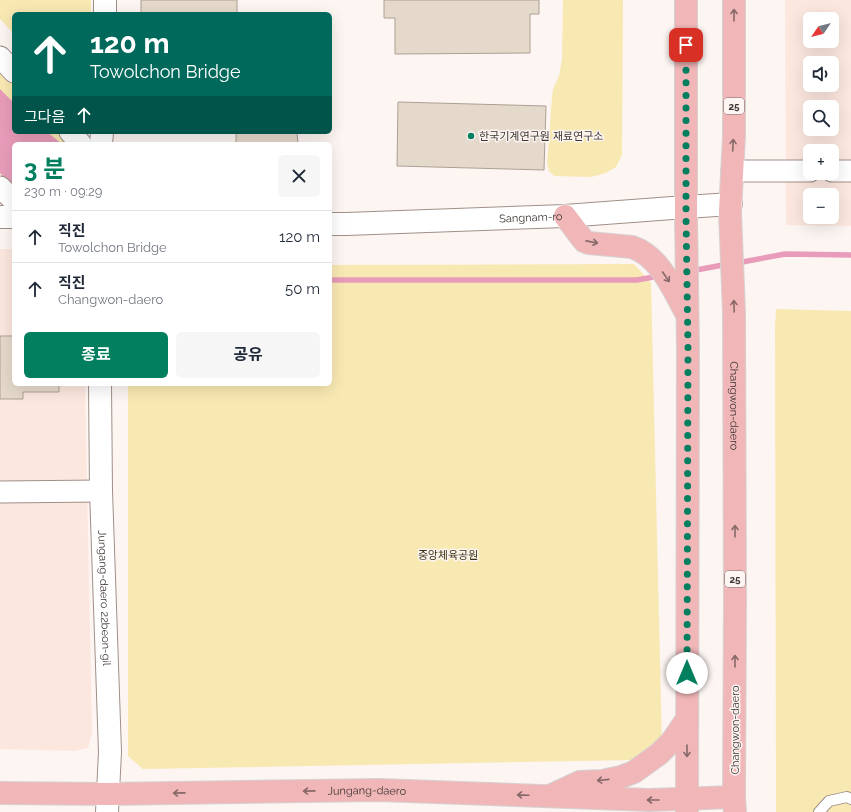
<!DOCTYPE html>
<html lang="ko">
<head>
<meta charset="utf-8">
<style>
	body { margin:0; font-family:Raleway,"Noto Sans KR",sans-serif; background:#f6f6f7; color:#1f2937; height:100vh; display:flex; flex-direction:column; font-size:15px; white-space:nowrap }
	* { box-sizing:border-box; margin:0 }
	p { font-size:13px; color:#747a83 }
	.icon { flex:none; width:22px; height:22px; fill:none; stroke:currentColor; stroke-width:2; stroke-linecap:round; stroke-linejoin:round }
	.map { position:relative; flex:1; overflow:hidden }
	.sheet { position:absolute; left:12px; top:142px; width:320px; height:244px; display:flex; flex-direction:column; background:#fff; border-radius:6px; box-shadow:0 4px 16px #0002 }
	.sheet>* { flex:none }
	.banner { position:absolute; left:12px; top:12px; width:320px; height:122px; border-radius:6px; box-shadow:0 4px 16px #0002; background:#00695c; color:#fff; overflow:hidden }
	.needle { width:26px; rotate:235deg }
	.fabs { position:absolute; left:803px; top:12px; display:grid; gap:8px }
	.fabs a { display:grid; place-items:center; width:36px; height:36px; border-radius:6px; background:#fff; box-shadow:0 4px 16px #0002; font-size:20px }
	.pin { position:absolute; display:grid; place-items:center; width:34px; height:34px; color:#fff; margin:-17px; border-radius:8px; box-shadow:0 2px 6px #0006 }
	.me { position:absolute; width:44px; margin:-22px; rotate:0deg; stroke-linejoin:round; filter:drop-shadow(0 0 3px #0008) }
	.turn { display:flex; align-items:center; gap:14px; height:84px; padding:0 12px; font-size:18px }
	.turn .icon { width:52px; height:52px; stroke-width:2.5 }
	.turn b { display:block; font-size:28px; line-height:34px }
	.then { display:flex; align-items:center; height:38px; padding:0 12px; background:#0003; gap:8px; font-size:15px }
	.round { display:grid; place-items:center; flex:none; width:42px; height:42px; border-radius:6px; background:#f6f6f7 }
	.overview { display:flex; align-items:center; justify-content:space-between; height:68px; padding:0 12px }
	h1 { font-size:24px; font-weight:700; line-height:30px; color:#017f5f }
	.primary-button { display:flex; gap:8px; margin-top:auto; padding:8px 12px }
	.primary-button a { flex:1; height:46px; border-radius:6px; background:#017f5f; color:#fff; font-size:16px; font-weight:700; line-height:46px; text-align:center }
	.primary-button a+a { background:#f6f6f7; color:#1f2937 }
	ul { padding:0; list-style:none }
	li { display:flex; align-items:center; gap:12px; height:52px; padding:0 12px; border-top:1px solid #e0e1e3 }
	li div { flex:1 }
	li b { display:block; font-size:15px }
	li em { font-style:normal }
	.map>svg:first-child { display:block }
	.built { fill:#fce7de; fill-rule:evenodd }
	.green { fill:#f8e8b2 }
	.water { fill:#e89cb9 }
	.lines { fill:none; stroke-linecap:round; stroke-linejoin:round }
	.stream { stroke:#e89cb9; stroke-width:5.5 }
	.building { fill:#e5d9cb; stroke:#aca094 }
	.lane-casing { stroke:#a08f88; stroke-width:12 }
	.street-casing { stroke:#a08f88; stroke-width:23 }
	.secondary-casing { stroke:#a08f88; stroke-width:24 }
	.primary-casing { stroke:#d5d3d2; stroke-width:24 }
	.lane { stroke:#fff; stroke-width:10 }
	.street { stroke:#fff; stroke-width:21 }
	.secondary { stroke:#fff; stroke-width:22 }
	.primary { stroke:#f1b6b8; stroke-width:22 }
	.oneway { stroke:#866968 }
	.route { stroke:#017f5f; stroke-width:7; stroke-dasharray:0 12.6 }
	.poi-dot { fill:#017f5f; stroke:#fdf5f2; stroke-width:1.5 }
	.labels { text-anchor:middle; stroke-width:3; stroke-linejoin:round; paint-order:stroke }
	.shield { fill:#fdf5f2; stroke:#776f6c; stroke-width:1 }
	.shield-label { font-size:10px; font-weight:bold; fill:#3e3633 }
	.poi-label { font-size:11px; fill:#3e3633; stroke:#fdf5f2; text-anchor:start }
	.street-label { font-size:11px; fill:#3e3633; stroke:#fdf5f2 }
	.park-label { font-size:11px; fill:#3d3312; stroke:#fdf5f2 }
</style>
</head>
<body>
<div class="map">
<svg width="851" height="812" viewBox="0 0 851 812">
	<rect width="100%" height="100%" fill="#fdf5f2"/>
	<path class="built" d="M785,0H851V226L786,225ZM810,19H832V41H810ZM810,63H832V85H810ZM810,107H832V129H810ZM810,151H832V173H810ZM810,195H832V217H810Z
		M0,249H14V384H85L92,733L88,748L74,751L0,749Z"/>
	<path class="green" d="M0,0H91V14H14V34L0,19Z
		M563,0H623L622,155L616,167L606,173L591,177L554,176L549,171L547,164L552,97L553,89L559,76L562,59Z
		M0,68L14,83V132H60L67,140L69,144H14V185L6,180L0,173Z
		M634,264L651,283L662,745L636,760L143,769L128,756V384H330V265Z
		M776,309L851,311V812H776L775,327Z"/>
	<path class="water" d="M0,89L14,103V132H47L62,144H14V185L6,180L0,173Z"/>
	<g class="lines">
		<path class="stream" d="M737,263L785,254L851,255
			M691,271L728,264
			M330,280H637L659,276"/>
	</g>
	<path class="building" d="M141,0H237V14H141Z
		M384,0H539V14H530V53L395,54V18H384Z
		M398,102L546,106L544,170L397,166Z
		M236,132H297L298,144H236Z
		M0,336H14V384H59V392H23V399H0Z"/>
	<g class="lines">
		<g class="lane-casing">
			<path id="lane" d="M819,812L829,801L847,797L851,799"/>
		</g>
		<g class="street-casing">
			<path id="street" d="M0,57L14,72
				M70,132L81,144
				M732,171H810
				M832,171H851
				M0,187L14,201
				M0,492L101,491"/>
		</g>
		<g class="secondary-casing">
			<g id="secondary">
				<path d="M105,14V0"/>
				<path d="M101,144L102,132"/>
				<path d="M0,217H14"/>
				<path id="s1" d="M330,224H346L565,216L686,207L731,204"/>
				<path id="s2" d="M100,384L101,491L110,752L107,812"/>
			</g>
		</g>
		<g class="primary-casing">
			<g id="primary">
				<path d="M686,0V217L688,348L687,812"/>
				<path id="s3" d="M734,0V136L730,212L734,313L735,602L734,797L735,812"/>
				<path d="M565,216L584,241L589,243L632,247C659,256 672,287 685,311"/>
				<path id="s4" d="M0,793L108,794L379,790L649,800L734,797"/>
				<path d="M552,795L580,782L602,781L621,777L634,772L659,754L672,741L687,719"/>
			</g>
		</g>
		<use href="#lane" class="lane"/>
		<use href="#street" class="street"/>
		<use href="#secondary" class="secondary"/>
		<use href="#primary" class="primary"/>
	</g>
	<defs><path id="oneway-shaft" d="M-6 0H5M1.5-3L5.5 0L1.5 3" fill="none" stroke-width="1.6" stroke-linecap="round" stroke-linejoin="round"/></defs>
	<g class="oneway">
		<use href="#oneway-shaft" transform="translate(734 15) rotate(-90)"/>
		<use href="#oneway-shaft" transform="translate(733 145) rotate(-87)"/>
		<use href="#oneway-shaft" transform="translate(592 242) rotate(11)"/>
		<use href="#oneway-shaft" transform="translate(666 277) rotate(56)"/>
		<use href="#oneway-shaft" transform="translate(734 306) rotate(-92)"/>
		<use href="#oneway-shaft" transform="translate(735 531) rotate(-90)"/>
		<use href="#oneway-shaft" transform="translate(735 661) rotate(-90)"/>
		<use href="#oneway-shaft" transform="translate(687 751) rotate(90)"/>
		<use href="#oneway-shaft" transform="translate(603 780) rotate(174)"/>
		<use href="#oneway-shaft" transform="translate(309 791) rotate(179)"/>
		<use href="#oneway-shaft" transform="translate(179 793) rotate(179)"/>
		<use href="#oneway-shaft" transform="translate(523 795) rotate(-178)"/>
		<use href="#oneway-shaft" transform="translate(653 800) rotate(180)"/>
	</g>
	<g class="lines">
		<path class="route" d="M686,45V217L688,348L687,673"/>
	</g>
	<circle class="poi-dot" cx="471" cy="136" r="4"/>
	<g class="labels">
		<g class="shield">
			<rect x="724" y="98" width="20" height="16" rx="3"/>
			<rect x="725" y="571" width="20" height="16" rx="3"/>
		</g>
		<g class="shield-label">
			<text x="734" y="110">25</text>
			<text x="735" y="583">25</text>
		</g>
		<g class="poi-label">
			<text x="479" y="140">한국기계연구원 재료연구소</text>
		</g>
		<g class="street-label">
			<text dy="4" stroke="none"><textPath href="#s1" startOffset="201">Sangnam-ro</textPath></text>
			<text dy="4" stroke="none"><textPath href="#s3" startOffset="406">Changwon-daero</textPath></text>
			<text dy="4" stroke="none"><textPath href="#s2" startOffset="214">Jungang-daero 22beon-gil</textPath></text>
			<text transform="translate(735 730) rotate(-90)" y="4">Changwon-daero</text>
			<text dy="4" stroke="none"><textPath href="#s4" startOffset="367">Jungang-daero</textPath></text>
		</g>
		<g class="park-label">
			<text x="448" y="559">중앙체육공원</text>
		</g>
	</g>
</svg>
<div class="fabs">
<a><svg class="needle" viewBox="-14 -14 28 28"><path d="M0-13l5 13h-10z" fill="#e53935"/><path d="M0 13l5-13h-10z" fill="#747a83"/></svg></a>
<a><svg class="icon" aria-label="sound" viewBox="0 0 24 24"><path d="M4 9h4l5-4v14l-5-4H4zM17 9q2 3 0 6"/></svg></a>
<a><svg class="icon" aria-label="search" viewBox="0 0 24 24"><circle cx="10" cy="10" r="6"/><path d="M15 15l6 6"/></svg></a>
<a>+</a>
<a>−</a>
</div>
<div class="pin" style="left:686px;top:45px;background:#d93025"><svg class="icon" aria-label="arrive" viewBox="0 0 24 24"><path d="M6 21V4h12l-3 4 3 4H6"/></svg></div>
<svg class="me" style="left:687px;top:673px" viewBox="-20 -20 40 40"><circle r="19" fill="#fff"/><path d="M0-13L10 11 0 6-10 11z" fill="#017f5f"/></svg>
<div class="banner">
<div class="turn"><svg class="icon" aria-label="ahead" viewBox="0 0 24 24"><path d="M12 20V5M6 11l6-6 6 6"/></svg><div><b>120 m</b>Towolchon Bridge</div></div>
<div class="then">그다음<svg class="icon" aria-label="ahead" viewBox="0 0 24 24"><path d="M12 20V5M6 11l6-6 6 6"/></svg></div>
</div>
<section class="sheet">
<div class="overview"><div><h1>3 분</h1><p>230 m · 09:29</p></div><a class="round"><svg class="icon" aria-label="close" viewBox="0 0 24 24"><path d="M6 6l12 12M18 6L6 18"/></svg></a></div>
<ul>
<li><svg class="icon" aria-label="ahead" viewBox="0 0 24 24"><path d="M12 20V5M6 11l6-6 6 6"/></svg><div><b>직진</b><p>Towolchon Bridge</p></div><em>120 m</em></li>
<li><svg class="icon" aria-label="ahead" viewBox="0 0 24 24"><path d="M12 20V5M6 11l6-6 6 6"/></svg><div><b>직진</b><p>Changwon-daero</p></div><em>50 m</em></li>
</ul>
<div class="primary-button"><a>종료</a><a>공유</a></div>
</section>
</div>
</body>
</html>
